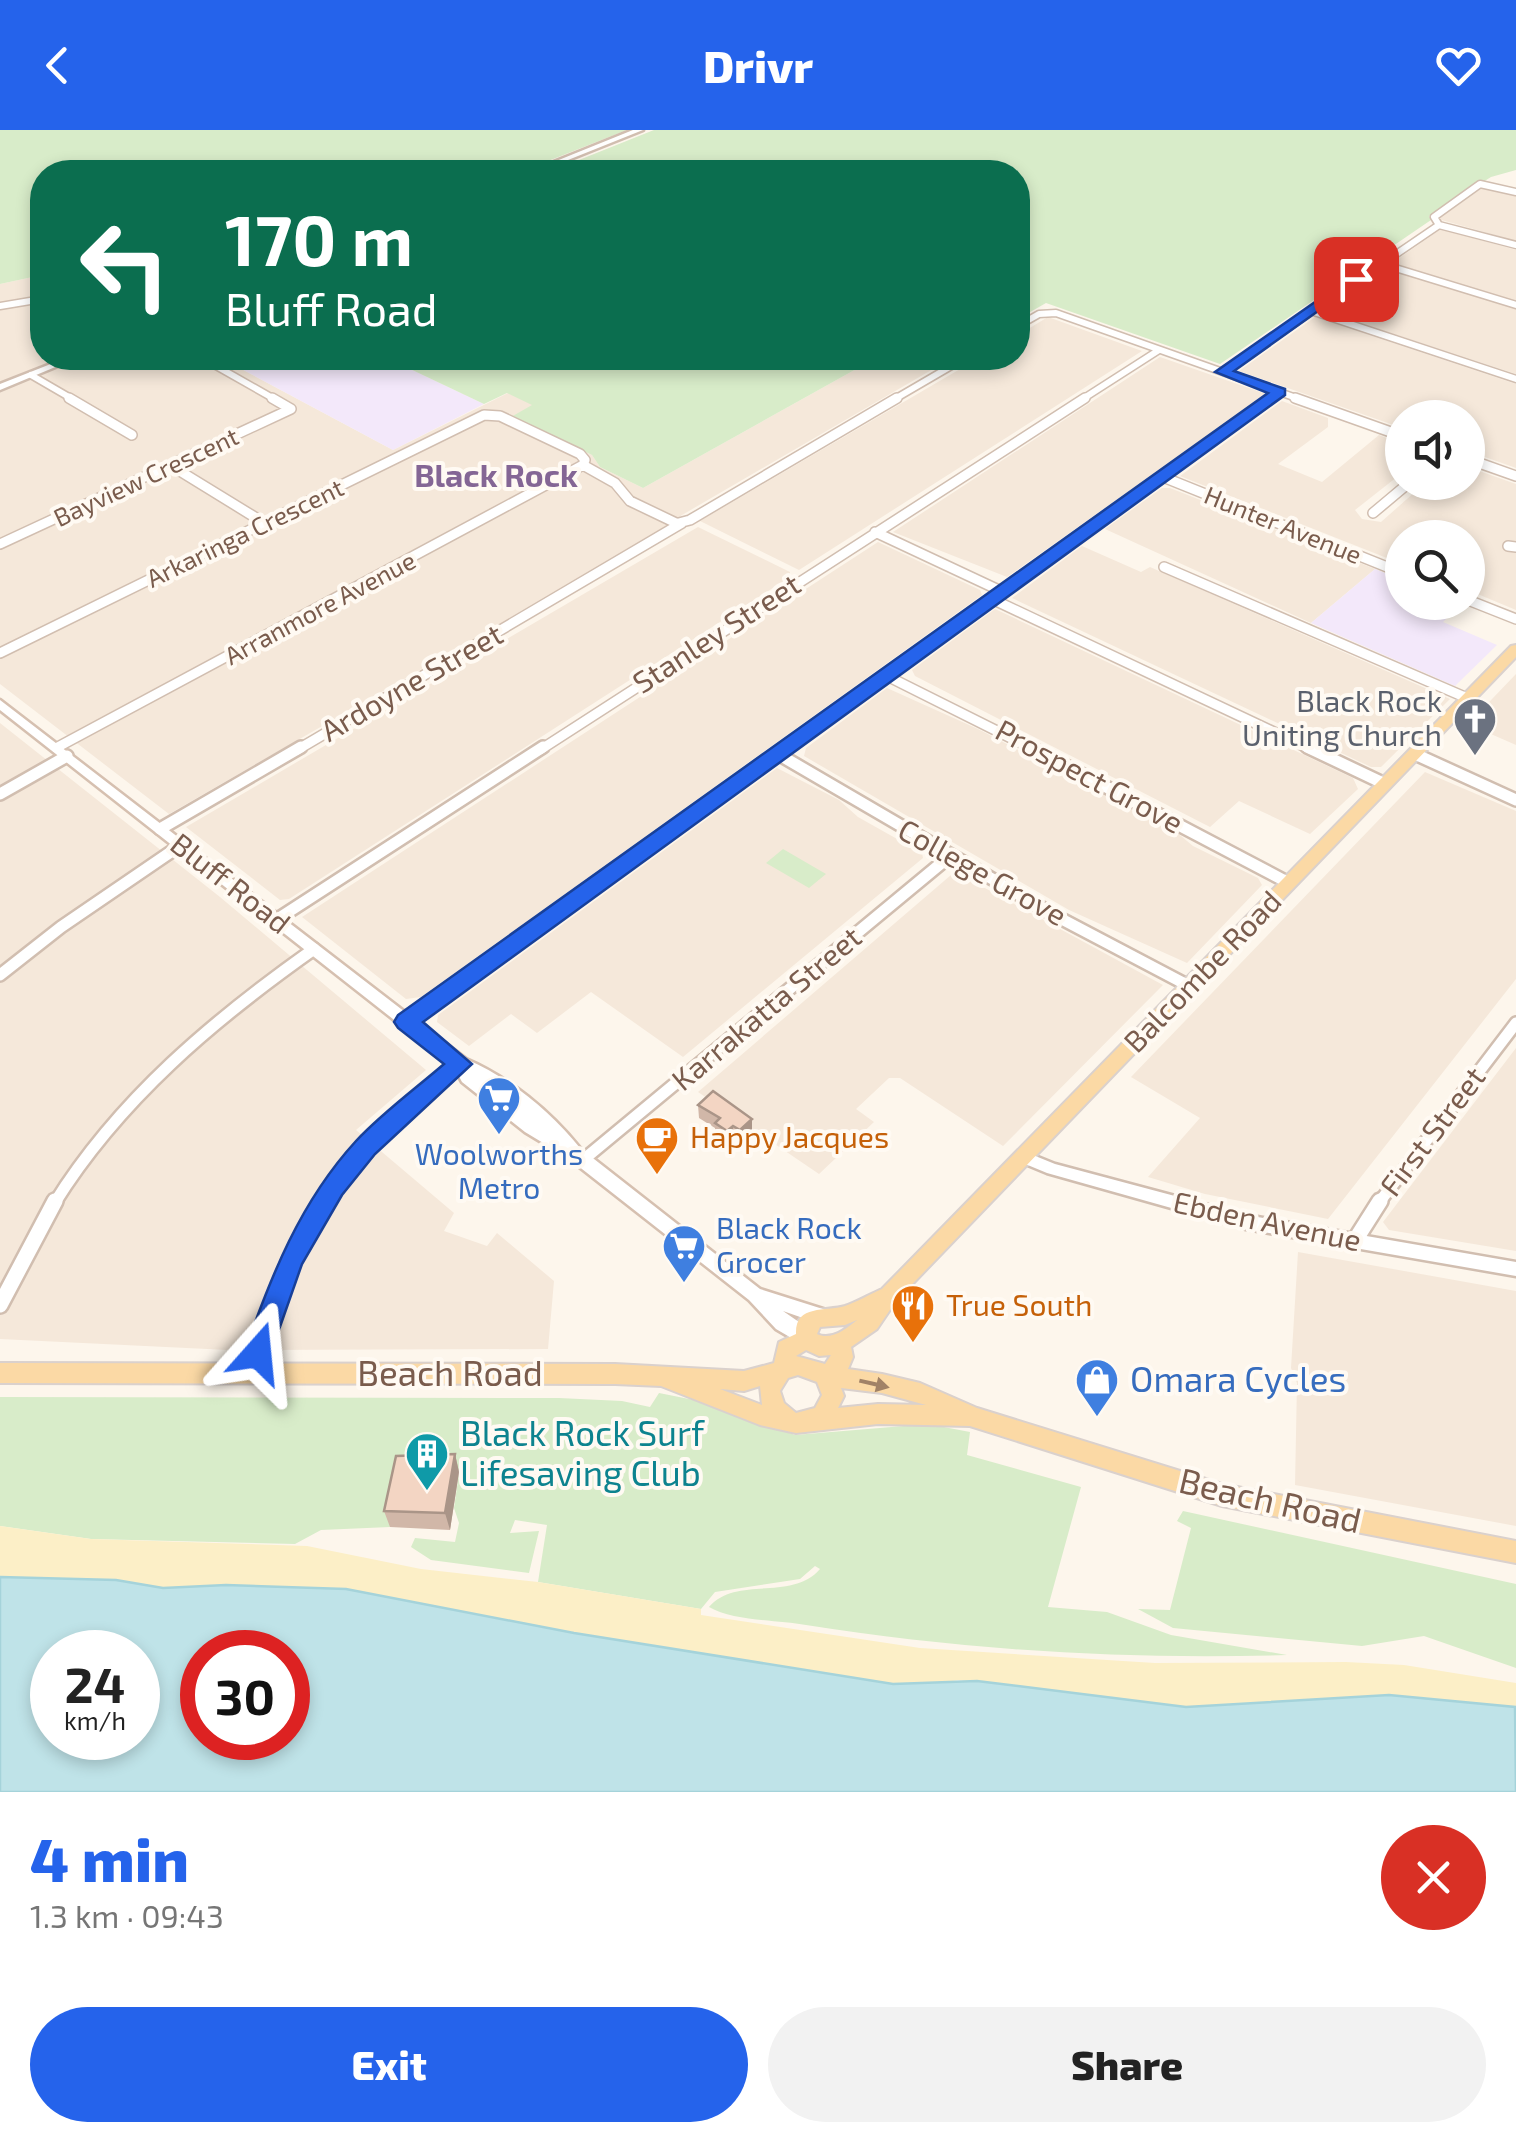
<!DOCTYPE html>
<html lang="en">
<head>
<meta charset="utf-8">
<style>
	body { margin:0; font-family:"Exo 2",sans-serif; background:#f2f2f2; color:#222; height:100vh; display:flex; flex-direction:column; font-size:38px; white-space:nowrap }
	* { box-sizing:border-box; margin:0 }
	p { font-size:32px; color:#767676 }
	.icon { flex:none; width:55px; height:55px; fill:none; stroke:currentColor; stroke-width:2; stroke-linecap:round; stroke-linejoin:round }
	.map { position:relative; height:1662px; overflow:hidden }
	.details { display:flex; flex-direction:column; background:#fff; flex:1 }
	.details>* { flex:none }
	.guide { position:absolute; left:30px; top:30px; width:1000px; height:210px; border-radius:40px; box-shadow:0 5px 15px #0003; background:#0b6e4f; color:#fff; overflow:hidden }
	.tools { position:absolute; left:1385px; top:270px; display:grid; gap:20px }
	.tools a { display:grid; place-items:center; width:100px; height:100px; border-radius:50%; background:#fff; box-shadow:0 5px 15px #0003; font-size:50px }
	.speed { position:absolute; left:30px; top:1500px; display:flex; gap:20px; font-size:50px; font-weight:700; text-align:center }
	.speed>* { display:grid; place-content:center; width:130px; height:130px; border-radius:50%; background:#fff; box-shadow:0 5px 15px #0003; line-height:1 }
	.speed small { font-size:25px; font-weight:400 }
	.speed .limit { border:15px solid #d22; background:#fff; color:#111 }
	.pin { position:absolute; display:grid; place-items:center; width:85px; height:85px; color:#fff; margin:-42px; border-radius:20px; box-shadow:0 5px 15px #0006 }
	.me { position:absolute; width:110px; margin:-55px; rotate:18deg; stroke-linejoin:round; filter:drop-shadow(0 0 8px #0008) }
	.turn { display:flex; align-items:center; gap:35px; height:210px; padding:0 30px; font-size:45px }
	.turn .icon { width:130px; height:130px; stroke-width:2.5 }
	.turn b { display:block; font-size:70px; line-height:85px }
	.round { display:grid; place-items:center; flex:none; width:105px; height:105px; border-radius:52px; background:#f2f2f2 }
	.head { display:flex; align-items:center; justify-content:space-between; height:170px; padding:0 30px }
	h1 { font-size:60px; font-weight:800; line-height:75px; color:#2563eb }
	.primary-button { display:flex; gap:20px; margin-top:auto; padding:20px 30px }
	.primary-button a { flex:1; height:115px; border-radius:60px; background:#2563eb; color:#fff; font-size:40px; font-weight:800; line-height:115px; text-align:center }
	.primary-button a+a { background:#f2f2f2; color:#222 }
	header { display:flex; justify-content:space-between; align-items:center; height:130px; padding:0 30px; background:#2563eb; color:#fff; font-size:45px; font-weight:800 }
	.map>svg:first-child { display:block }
	.residential { fill:#f5e8da }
	.education { fill:#f3e8fa }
	.green { fill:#d8ecc9 }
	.sand { fill:#fcefc7 }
	.water { fill:#bfe3e8; stroke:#a5d3da; stroke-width:2.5; fill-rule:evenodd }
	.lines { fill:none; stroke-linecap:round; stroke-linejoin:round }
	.minor-far3-casing { stroke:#d1beb0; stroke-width:9 }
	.minor-far2-casing { stroke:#d1beb0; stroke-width:12 }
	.minor-far1-casing { stroke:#d1beb0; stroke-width:16 }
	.minor-casing { stroke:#d1beb0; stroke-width:20 }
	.tertiary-casing { stroke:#d1beb0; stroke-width:5 }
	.secondary-casing { stroke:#d6c0b0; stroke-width:5 }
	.primary-casing { stroke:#dad1cd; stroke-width:4 }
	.minor-far3 { stroke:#fff; stroke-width:6 }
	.minor-far2 { stroke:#fff; stroke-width:9 }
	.minor-far1 { stroke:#fff; stroke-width:11 }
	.minor { stroke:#fff; stroke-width:15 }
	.tertiary { fill:#fff; fill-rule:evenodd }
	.secondary { fill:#fff; fill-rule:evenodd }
	.primary { fill:#fbd9a5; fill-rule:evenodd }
	.wall { fill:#d1b7a8 }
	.shaded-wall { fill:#aa9588 }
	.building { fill:#f3d5c3; stroke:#aa9588; stroke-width:2.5 }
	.oneway { fill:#a18267 }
	.route { fill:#2563eb; stroke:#184099; stroke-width:2.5 }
	.labels { text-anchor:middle; stroke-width:8; stroke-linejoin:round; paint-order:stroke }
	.far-street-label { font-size:25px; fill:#7a5c4d; stroke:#fffaf3 }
	.street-label { font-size:30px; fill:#7a5c4d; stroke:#fffaf3 }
	.worship-label { font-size:30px; fill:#5b616d; stroke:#fffaf3; text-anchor:end }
	.food-label { font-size:30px; fill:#c56008; stroke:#fffaf3; text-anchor:start }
	.shop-label { font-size:30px; fill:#366cbe; stroke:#fffaf3 }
	.far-district-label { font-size:32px; font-weight:bold; fill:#846695; stroke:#fffaf3 }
	.near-street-label { font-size:35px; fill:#7a5c4d; stroke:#fffaf3 }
	.near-shop-label { font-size:35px; fill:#366cbe; stroke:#fffaf3; text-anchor:start }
	.near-culture-label { font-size:35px; fill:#0d838f; stroke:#fffaf3; text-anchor:start }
</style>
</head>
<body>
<header><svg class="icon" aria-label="back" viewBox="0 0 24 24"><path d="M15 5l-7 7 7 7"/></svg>Drivr<svg class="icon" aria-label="heart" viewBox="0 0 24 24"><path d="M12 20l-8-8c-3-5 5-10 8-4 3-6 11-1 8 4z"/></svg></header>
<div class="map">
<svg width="1516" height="1662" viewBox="0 0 1516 1662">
	<rect width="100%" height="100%" fill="#fdf6ec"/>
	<path class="residential" d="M1485,56L1516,64V111L1438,89Z
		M1441,99L1516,120V171L1392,133Z
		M1384,138L1516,179V244L1324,181Z
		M42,145V228H221L393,320L508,263L534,275L512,287L592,325L600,337L643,358L876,228H952L682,385L660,402L169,684L0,554V154Z
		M1048,187L1142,221L799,440L700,391L979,228H1018V205Z
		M1315,187L1516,254V338L1468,321V288H1402V298L1239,241Z
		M1160,227L1266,264L1007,447L893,402Z
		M1282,271L1328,288V297L1278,334L1322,352L1379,305L1402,314V343L1355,380L1362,389L1381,392L1425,353L1468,352V337L1516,354V480L1468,460V408H1402V434L1180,346Z
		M1162,358H1170L1375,439L1311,493L1105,399Z
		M698,397L790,442V447L289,769L280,770L186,697Z
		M878,412L980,460L982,465L421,867L406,869L302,787Z
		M1082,416L1141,442L1150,437L1450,569L1381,637H1371L1012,468Z
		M995,479L1353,648L1358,659L1310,704L1239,671L1210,697L915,546L912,540Z
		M1516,544V615L1468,594Z
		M887,558L978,599L1175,701L1193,716L1258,748L1262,755L1187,833L1069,780L804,626L806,618Z
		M0,593L220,767L426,940L356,1000L454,1083L444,1101L487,1116L497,1103L554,1151L548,1219L228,1220L0,1209Z
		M777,638L839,670L858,687L922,723L923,728L683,927L591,862L537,903L511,884L469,916L437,892L438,885Z
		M1425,642L1516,681V849L1328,1089L1205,1064L1148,1047L1200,988L1131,947Z
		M951,745H961L1163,855L1003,1016L900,948H889L856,979L874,992L819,1044L698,962Z
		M1516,918V1121L1389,1100L1383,1092Z
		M1298,1122L1516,1161V1396L1295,1355L1297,1253L1291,1238Z"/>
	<path class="education" d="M221,228H387L484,274L393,320Z
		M1375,439L1402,450V472L1461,474L1443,492L1497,515L1455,556L1311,493Z"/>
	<path class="green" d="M0,0H627L520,42H42V145L0,154Z
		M654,0H1516V40L1491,47L1429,86L1431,90L1220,234L1046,173L1018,189V42H549Z
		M387,228H876L643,358L600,337L592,325L511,287L532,275L507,263L484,274Z
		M783,719L826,744L809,758L766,733Z
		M659,1263L694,1270L795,1305L928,1294L970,1302L967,1325L1081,1357L1048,1477L1107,1482L1171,1505L1287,1525C1125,1530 965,1520 806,1495C777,1490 733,1491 709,1477C736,1445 792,1472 820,1439L815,1436L800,1449L715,1462L701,1479L538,1452L547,1395L515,1390L510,1403L539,1401L529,1443L431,1430L411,1417L415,1408L455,1412L459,1393L454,1378L459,1343L390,1397L321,1400L295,1414L91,1409L0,1396V1267L559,1268L622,1271L650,1277Z
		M1183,1381L1516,1454V1538L1424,1506L1362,1516L1173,1498L1138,1479L1170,1480L1191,1398L1177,1391Z"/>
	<path class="sand" d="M0,1396L91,1409L307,1416L421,1439L538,1452L701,1479V1485L920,1518L1155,1533L1346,1532L1404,1535L1516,1553V1577L1389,1565L1186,1577L958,1550L932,1555L893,1554L574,1503L346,1459L226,1455L163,1458L116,1450L0,1447Z"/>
	<path class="water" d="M0,1447L116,1450L163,1458L226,1455L346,1459L574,1503L893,1554L977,1551L1186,1577L1389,1565L1515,1577L1516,1662H0ZM52,1522H138V1608H52ZM202,1522H288V1608H202Z"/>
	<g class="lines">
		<g class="minor-far3-casing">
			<path id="minor-far3" d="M1439,95L1434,87L1480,54L1516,62
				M1439,95L1516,115
				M1379,133L1516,175
				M0,176L42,169
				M1311,181L1516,249
				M1018,196L1039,184L1056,183L1302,270
				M202,228L276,270
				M1223,242L1439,95
				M31,245L74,270
				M893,270L965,228
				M1081,270L1159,220
				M1267,270L1279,262"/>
		</g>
		<g class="minor-far2-casing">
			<path id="minor-far2" d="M69,268L132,305
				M1295,268L1402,306
				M1468,329L1516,346
				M170,335L266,394
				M1163,347L1402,443
				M1373,383L1410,352
				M675,394L690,390L897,268
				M875,402L1003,462
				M0,414L291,279L272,268
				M1508,416L1516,417
				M1164,437L1467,568
				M992,469L1312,620
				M1468,470L1516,489
				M0,523L484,285L500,286L580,324L585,330L583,335L615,353L630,371L676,393
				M887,546L1035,620
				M56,618L583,335
				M297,620L682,393
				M540,620L1085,268
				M782,620L1271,268"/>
		</g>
		<g class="minor-far1-casing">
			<path id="minor-far1" d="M1030,617L1289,753
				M1307,617L1385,654
				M778,624L1054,785L1189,856
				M1415,624L1516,670
				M0,664L67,626
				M160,699L301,617
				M276,790L543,617
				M0,845L61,797L181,715
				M406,891L786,617
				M583,1030L950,726
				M54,1074C119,969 215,889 314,819
				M323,1074L387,999L460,933
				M1378,1074L1516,893"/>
		</g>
		<g class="minor-casing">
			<path id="minor" d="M1354,1112L1380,1071
				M0,1175L55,1071
				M251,1244L285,1142L325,1071"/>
		</g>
		<g class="tertiary-casing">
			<path id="tertiary" d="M633,0H643L538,42H529Z
				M66,228H77L0,260V254Z
				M1023,1021L1055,1034L1246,1085L1516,1132V1146L1246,1099L1047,1043L1018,1031L1015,1027L1018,1023Z"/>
		</g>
		<g class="secondary-casing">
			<path id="secondary" d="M0,570L466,929C510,948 550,981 580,1018L760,1159L826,1180L829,1186L826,1192L820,1194L783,1181L812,1201L815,1207L812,1213L806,1215L800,1213L776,1199L749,1170L568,1028L525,1002L462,952L454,937L0,580Z"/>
		</g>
		<g class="primary-casing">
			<path id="primary" d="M1516,515V527L896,1171L877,1199L851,1217L853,1227L848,1239L882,1244L920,1253L977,1278L1222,1354L1516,1411V1433L1222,1376L970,1296L878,1294L796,1303L760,1295L661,1256L615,1254L0,1253V1233L615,1234L744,1241L774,1233L779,1212L796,1204C795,1174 825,1182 845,1176C857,1172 870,1164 882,1159L1511,516ZM857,1190C846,1199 831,1211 817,1204L820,1197L845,1195ZM806,1220L819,1226L831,1225L825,1234L796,1226ZM798,1245L817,1252L822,1265L815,1278L796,1283L784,1273L780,1261L788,1248ZM760,1256L762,1275L720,1259L744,1261ZM841,1258L882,1263L926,1275L878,1274L838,1278L844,1266Z"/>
		</g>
		<use href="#minor-far3" class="minor-far3"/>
		<use href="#minor-far2" class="minor-far2"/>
		<use href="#minor-far1" class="minor-far1"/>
		<use href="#minor" class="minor"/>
		<use href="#tertiary" class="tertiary"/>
		<use href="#secondary" class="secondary"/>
		<use href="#primary" class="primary"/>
	</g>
	<path class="wall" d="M698,975L752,1002L740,1012L733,1008L727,1013L715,1006V998L699,988Z
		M455,1324L459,1342L450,1400L390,1397L384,1381Z"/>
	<path class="shaded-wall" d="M752,989V1002L740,1012V1000Z
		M733,996V1008L727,1013V1001Z
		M455,1324L459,1342L450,1400L445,1383Z"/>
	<path class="building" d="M713,961L752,989L740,1000L733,996L727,1001L715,993L720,988L698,975Z
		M455,1324L445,1383L384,1381L396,1326Z"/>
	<defs><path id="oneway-solid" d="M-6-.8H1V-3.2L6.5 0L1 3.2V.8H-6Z" transform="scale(2.5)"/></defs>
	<use class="oneway" href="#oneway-solid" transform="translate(874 1254) rotate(13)"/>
	<path class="route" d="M1352,146L1363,149L1234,241L1285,259V265L423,892L472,934L375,1024L342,1065L302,1134L268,1231L258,1235L248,1231L244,1223C271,1146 300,1072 356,1011C382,983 415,959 444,934L398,898L394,892L398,885L1268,263L1215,242Z"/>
	<defs>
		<g id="church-pin" transform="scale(2.25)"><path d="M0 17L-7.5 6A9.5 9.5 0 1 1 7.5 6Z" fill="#6b7280" stroke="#fffaf3"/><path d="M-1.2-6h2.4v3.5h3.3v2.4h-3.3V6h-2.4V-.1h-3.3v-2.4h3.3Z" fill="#fff"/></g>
		<g id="supermarket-pin" transform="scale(2.25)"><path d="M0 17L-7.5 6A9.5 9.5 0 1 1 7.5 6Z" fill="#3f7fe0" stroke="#fffaf3"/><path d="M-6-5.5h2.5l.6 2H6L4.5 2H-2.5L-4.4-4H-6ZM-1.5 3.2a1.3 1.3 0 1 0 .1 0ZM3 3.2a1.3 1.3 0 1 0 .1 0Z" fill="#fff"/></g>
		<g id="cafe-pin" transform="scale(2.25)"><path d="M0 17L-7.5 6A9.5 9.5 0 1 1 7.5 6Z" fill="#e8710a" stroke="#fffaf3"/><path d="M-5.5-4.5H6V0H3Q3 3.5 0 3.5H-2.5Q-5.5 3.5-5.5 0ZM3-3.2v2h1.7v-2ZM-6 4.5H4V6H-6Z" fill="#fff"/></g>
		<g id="restaurant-pin" transform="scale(2.25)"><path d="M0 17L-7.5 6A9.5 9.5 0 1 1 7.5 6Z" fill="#e8710a" stroke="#fffaf3"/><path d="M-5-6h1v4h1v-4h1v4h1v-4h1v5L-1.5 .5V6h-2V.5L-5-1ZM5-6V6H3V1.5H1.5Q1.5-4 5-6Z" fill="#fff"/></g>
		<g id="shop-pin" transform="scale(2.25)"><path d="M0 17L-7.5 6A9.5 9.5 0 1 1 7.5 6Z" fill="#3f7fe0" stroke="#fffaf3"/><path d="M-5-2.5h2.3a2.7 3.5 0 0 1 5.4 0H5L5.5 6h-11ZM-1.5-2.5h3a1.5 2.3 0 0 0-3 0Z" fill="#fff"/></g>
		<g id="building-pin" transform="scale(2.25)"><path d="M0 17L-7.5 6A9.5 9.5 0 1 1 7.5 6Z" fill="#0f9aa8" stroke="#fffaf3"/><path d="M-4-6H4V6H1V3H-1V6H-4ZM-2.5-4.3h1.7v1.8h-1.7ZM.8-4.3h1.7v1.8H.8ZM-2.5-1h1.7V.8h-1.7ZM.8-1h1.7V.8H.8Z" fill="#fff"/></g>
	</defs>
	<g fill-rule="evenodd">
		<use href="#church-pin" x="1475" y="589"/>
		<use href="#supermarket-pin" x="499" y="968"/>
		<use href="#cafe-pin" x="657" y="1008"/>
		<use href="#supermarket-pin" x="684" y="1116"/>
		<use href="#restaurant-pin" x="913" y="1176"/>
		<use href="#shop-pin" x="1097" y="1250"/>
		<use href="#building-pin" x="427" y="1324"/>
	</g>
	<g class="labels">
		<g class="far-street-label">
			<text transform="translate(146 347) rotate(-25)" y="9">Bayview Crescent</text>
			<text transform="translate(1283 395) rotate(22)" y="9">Hunter Avenue</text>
			<text transform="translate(245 403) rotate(-26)" y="9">Arkaringa Crescent</text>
			<text transform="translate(320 478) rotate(-28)" y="9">Arranmore Avenue</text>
		</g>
		<g class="street-label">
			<text transform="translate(717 504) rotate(-33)" y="10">Stanley Street</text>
			<text transform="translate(412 553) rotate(-30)" y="10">Ardoyne Street</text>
			<text transform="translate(1089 647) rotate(28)" y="10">Prospect Grove</text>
			<text transform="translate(982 743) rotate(29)" y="10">College Grove</text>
			<text transform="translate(230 754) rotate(38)" y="10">Bluff Road</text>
			<text transform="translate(1203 842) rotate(-46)" y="10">Balcombe Road</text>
			<text transform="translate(767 879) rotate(-40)" y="10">Karrakatta Street</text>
			<text transform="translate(1433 1002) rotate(-53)" y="10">First Street</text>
			<text transform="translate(1267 1092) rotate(12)" y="10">Ebden Avenue</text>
		</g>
		<g class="worship-label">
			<text x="1442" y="582">Black Rock<tspan x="1442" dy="34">Uniting Church</tspan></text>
		</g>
		<g class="food-label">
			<text x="690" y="1018">Happy Jacques</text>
			<text x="946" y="1186">True South</text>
		</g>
		<g class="shop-label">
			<text x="499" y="1035">Woolworths<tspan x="499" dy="34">Metro</tspan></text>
			<text x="716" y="1109" text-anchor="start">Black Rock<tspan x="716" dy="34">Grocer</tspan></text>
		</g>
		<g class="far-district-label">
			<text x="496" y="357">Black Rock</text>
		</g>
		<g class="near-street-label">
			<text x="450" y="1256">Beach Road</text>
			<text transform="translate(1270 1371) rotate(13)" y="12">Beach Road</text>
		</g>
		<g class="near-shop-label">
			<text x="1130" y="1262">Omara Cycles</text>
		</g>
		<g class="near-culture-label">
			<text x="460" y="1316">Black Rock Surf<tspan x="460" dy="40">Lifesaving Club</tspan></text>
		</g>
	</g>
</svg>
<div class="tools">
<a><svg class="icon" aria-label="sound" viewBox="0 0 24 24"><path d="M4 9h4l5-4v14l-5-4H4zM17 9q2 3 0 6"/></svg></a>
<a><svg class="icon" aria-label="search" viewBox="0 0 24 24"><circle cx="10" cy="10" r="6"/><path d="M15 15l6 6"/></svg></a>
</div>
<div class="speed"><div>24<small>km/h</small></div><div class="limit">30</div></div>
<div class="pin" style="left:1356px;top:149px;background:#d93025"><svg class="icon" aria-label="arrive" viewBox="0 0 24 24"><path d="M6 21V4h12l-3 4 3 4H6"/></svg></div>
<svg class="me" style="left:258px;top:1223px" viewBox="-20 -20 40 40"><path d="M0-17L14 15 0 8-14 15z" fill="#2563eb" stroke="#fff" stroke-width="4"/></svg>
<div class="guide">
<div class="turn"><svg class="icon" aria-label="left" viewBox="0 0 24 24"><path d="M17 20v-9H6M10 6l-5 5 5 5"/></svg><div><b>170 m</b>Bluff Road</div></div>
</div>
</div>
<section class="details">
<div class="head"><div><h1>4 min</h1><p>1.3 km · 09:43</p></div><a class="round" style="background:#d93025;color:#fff"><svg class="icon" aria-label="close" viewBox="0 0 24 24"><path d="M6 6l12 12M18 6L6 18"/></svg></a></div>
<div class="primary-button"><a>Exit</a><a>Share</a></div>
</section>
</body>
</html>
